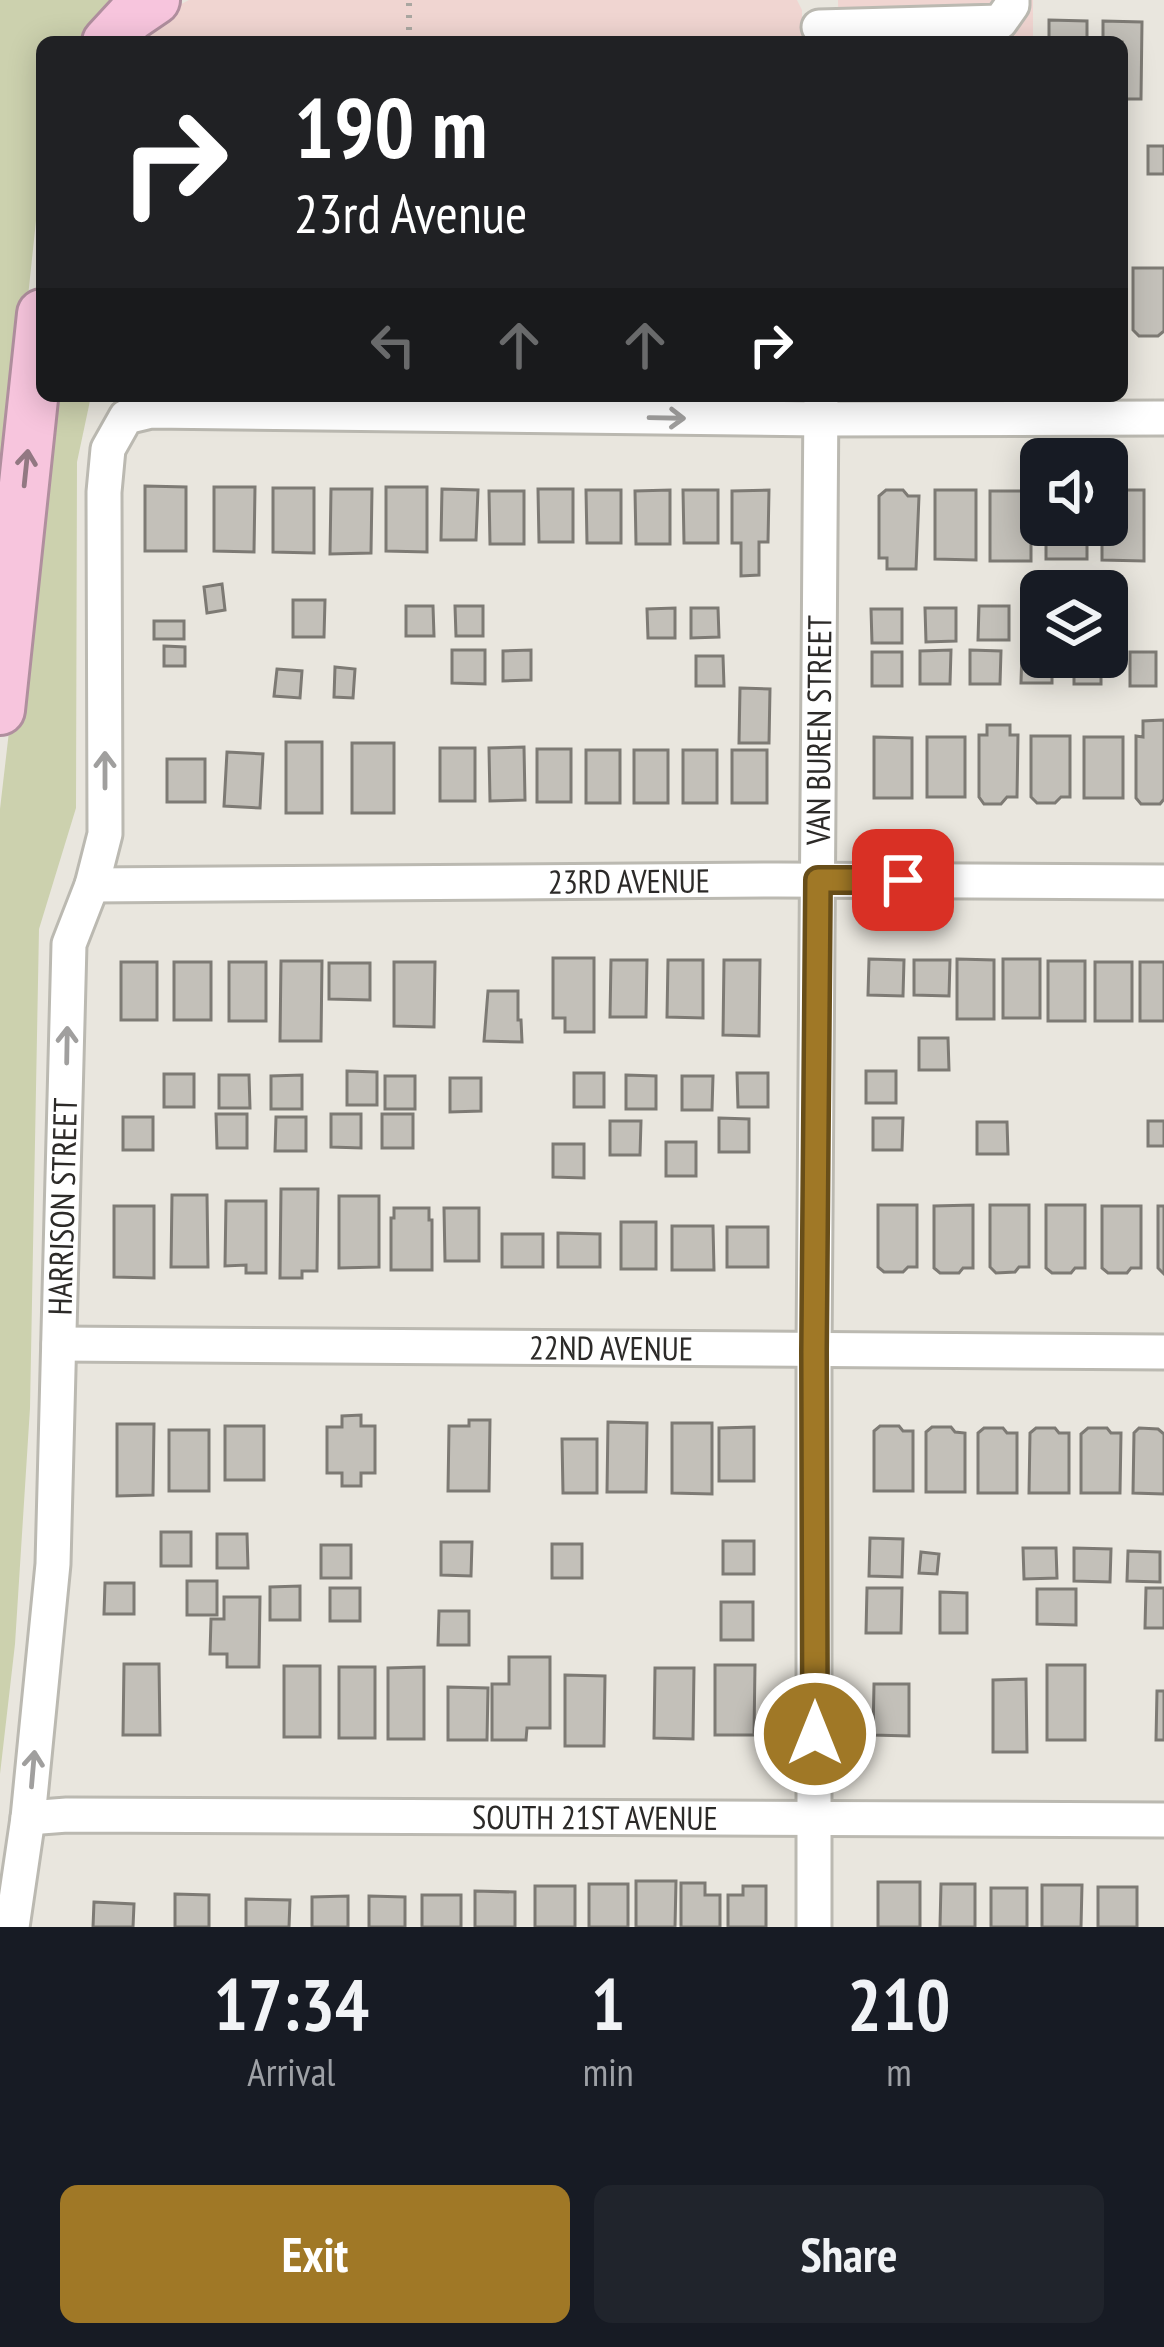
<!DOCTYPE html>
<html lang="en">
<head>
<meta charset="utf-8">
<style>
	body { margin:0; font-family:"PT Sans Narrow",sans-serif; background:#20242c; color:#f1f3f6; height:100vh; display:flex; flex-direction:column; font-size:45px; white-space:nowrap }
	* { box-sizing:border-box; margin:0 }
	p { font-size:39px; color:#9ea1a6 }
	.icon { flex:none; width:66px; height:66px; fill:none; stroke:currentColor; stroke-width:2; stroke-linecap:round; stroke-linejoin:round }
	.map { position:relative; height:1927px; overflow:hidden }
	.side { display:flex; flex-direction:column; background:#171b24; flex:1 }
	.side>* { flex:none }
	.banner { position:absolute; left:36px; top:36px; width:1092px; height:366px; border-radius:18px; box-shadow:0 6px 30px #0003; background:#202124; color:#fff; overflow:hidden }
	.controls { position:absolute; left:1020px; top:438px; display:grid; gap:24px }
	.controls a { display:grid; place-items:center; width:108px; height:108px; border-radius:18px; background:#171b24; box-shadow:0 6px 30px #0003; font-size:60px }
	.pin { position:absolute; display:grid; place-items:center; width:102px; height:102px; color:#fff; margin:-51px; border-radius:24px; box-shadow:0 6px 18px #0006 }
	.me { position:absolute; width:132px; margin:-66px; rotate:0deg; stroke-linejoin:round; filter:drop-shadow(0 0 9px #0008) }
	.turn { display:flex; align-items:center; gap:42px; height:252px; padding:0 60px; font-size:54px }
	.turn .icon { width:156px; height:156px; stroke-width:2.5 }
	.turn b { display:block; font-size:84px; line-height:102px }
	.lanes { display:flex; align-items:center; height:114px; padding:0 60px; background:#0003; justify-content:center; gap:60px; direction:ltr }
	.lanes .off { opacity:.35 }
	.eta { display:flex; justify-content:space-evenly; align-items:center; height:204px; text-align:center }
	.eta b { font-size:72px; font-weight:800; line-height:84px }
	.primary-button { display:flex; gap:24px; margin-top:auto; padding:24px 60px }
	.primary-button a { flex:1; height:138px; border-radius:18px; background:#a07826; color:#fff; font-size:48px; font-weight:800; line-height:138px; text-align:center }
	.primary-button a+a { background:#20242c; color:#f1f3f6 }
	.map>svg:first-child { display:block }
	.commercial { fill:#f0d5d1 }
	.green { fill:#ccd1ae }
	.building { fill:#c3c0b9; stroke:#7d7a74; stroke-width:3 }
	.lines { fill:none; stroke-linecap:round; stroke-linejoin:round }
	.minor-casing { stroke:#bbb9b1; stroke-width:39 }
	.highway-casing { stroke:#b08f9e; stroke-width:54 }
	.path { stroke:#aaa7a1; stroke-width:6; stroke-dasharray:3 9; stroke-linecap:butt }
	.minor { stroke:#fff; stroke-width:33 }
	.highway { stroke:#f7c5dd; stroke-width:48 }
	.oneway { stroke:#a09f9e }
	.oneway2 { stroke:#927882 }
	.route-casing { stroke:#684e19; stroke-width:30 }
	.route { stroke:#a07826; stroke-width:21 }
	.labels { text-anchor:middle; stroke-width:10; stroke-linejoin:round; paint-order:stroke }
	.street-label { font-size:33px; fill:#2c2a28; stroke:#f6f3eb }
</style>
</head>
<body>
<div class="map">
<svg width="1164" height="1927" viewBox="0 0 1164 1927">
	<rect width="100%" height="100%" fill="#e9e6de"/>
	<path class="commercial" d="M189,0H797L802,10V42H137L138,27Z
		M838,0H1033V42H839Z"/>
	<path class="green" d="M0,0H131L85,42H42V164L0,562Z
		M48,396H91L77,462L76,808L39,929L30,1408L15,1644L0,1774V809Z"/>
	<path class="building" d="M1049,20L1087,21V42H1049Z
		M1103,21L1142,22L1141,99H1122V42H1103Z
		M1148,146H1164V174H1148Z
		M1133,268H1164V331L1158,336H1139L1133,330Z
		M145,486L186,487V551H145Z
		M214,487H255L254,552L214,551Z
		M386,487H427V552L386,551Z
		M273,488H314V553L273,552Z
		M331,489H372L371,553L330,554Z
		M442,489L478,490L476,540H441Z
		M538,489H573V542H539Z
		M586,490H621V543H587Z
		M670,490V544H636L635,491Z
		M683,490H718V543H684Z
		M769,490L768,542H759V575L741,576V543H732V491Z
		M886,490H903L908,496H919L916,569H887V558H879V496Z
		M935,490H976V560L935,559Z
		M1107,490H1144V561L1102,560V525H1107Z
		M489,491H524V544H490Z
		M990,491H1031V561H990Z
		M1046,525H1087V559H1046Z
		M222,584L225,610L207,613L204,587Z
		M293,600H325L324,637H293Z
		M406,606H433L434,636H406Z
		M455,606H483V636H456Z
		M979,606H1009V640H978Z
		M675,608V638H648L647,609Z
		M691,608H718L719,637L691,638Z
		M925,608H956V641L926,642Z
		M871,609H902V643H872Z
		M154,621H184V639H154Z
		M164,646L185,647V666H164Z
		M452,650H485V684L452,683Z
		M531,650V680L503,681V651Z
		M951,650L950,684H920V651Z
		M970,650L1001,651L1000,684H970Z
		M1022,650H1041V657H1052V683H1021Z
		M872,652H902V686H872Z
		M1130,652H1156V686H1130Z
		M696,656H723L724,686H696Z
		M1074,657H1101V684H1074Z
		M335,667L355,669L353,698L334,697Z
		M277,669L302,671L300,698L274,696Z
		M740,688L770,689L769,743H739Z
		M1164,720V799L1160,804H1141L1136,798V736L1143,737V721Z
		M987,725H1010V735H1018L1017,797H1007L1001,804H984L979,797V735H987Z
		M1031,736H1070V797H1061L1055,803H1037L1031,797Z
		M874,737L912,738V798H874Z
		M927,737H965V797H927Z
		M1084,737H1123V798H1084Z
		M286,742H322V813H286Z
		M352,743H394V813H352Z
		M524,747L525,800L490,801L489,748Z
		M440,748H475V801H440Z
		M537,749H571V802H537Z
		M586,750H620V803H586Z
		M634,750H668V803H634Z
		M683,750H717V803H683Z
		M732,750H767V803H732Z
		M227,752L263,754L260,808L224,806Z
		M167,759H205V802H167Z
		M553,958H594V1032H565V1018H553Z
		M869,959L904,960L903,996L868,995Z
		M957,959L994,960V1019H957Z
		M1003,959H1040V1018H1003Z
		M611,960H647L646,1017H610Z
		M668,960H703V1018L667,1017Z
		M724,960H760L759,1036L723,1035Z
		M914,960H950L949,996L914,995Z
		M281,961H322L321,1041H280Z
		M1048,961H1085V1021H1048Z
		M121,962H157V1020H121Z
		M174,962H211V1020H174Z
		M229,962H266V1021H229Z
		M394,962H435L434,1027L394,1026Z
		M1095,962H1132V1021H1095Z
		M1140,962H1164V1021H1140Z
		M329,963H370V1000L329,999Z
		M488,991H518V1020H521L522,1042L484,1041Z
		M919,1038H948L949,1070H919Z
		M347,1071L377,1072V1105H347Z
		M866,1071H896V1103H866Z
		M574,1073H604V1107H574Z
		M737,1073H768V1107H738Z
		M164,1074H194V1107H164Z
		M219,1075H249L250,1108H219Z
		M302,1075V1109H271V1076Z
		M626,1075L656,1076V1109H626Z
		M385,1076H415V1109H385Z
		M682,1076H713L712,1110H682Z
		M450,1078H481V1111L450,1112Z
		M216,1114H247V1148H217Z
		M331,1114H361V1148L331,1147Z
		M382,1114H413V1148H382Z
		M123,1117H153V1150H123Z
		M276,1117H306V1151H275Z
		M719,1118L749,1119V1152H719Z
		M873,1118H903L902,1150H873Z
		M610,1121H641L640,1155H610Z
		M1148,1121H1164V1146H1148Z
		M977,1122H1007L1008,1154H977Z
		M666,1142H696V1176H666Z
		M553,1144H584V1178L553,1177Z
		M281,1189H318L317,1271H302V1278H280Z
		M172,1195H207L208,1267H171Z
		M339,1196H379V1267L339,1268Z
		M226,1201H266V1273H246V1265L225,1266Z
		M878,1205H917V1267H908L903,1272H884L878,1267Z
		M973,1205V1268H963L959,1273H940L934,1268V1206Z
		M990,1205H1029V1267H1019L1015,1272L996,1273L990,1267Z
		M1046,1205H1085V1268H1075L1071,1273H1052L1046,1268Z
		M114,1206H154V1278L114,1277Z
		M1102,1206H1141V1268H1131L1127,1273H1108L1102,1268Z
		M1158,1206H1164V1274L1158,1268Z
		M394,1208H429V1220H432V1270H391V1218H394Z
		M444,1208H479V1261H445Z
		M621,1222H656V1269H621Z
		M672,1226H713L714,1270H672Z
		M727,1227H768V1267H727Z
		M558,1233L600,1234V1267H558Z
		M502,1234H543V1267H502Z
		M361,1415V1426H375V1473H361V1486H342V1473H327V1427H342V1416Z
		M469,1420H490L489,1491H448L449,1426H469Z
		M608,1422L647,1423L646,1492H607Z
		M672,1423H712V1494L672,1493Z
		M117,1424H154L153,1495L117,1496Z
		M225,1426H264V1480H225Z
		M880,1426H899L903,1431H913V1491H874V1431Z
		M754,1427V1481H719V1428Z
		M932,1427H951L955,1432L965,1433V1492H926V1432Z
		M984,1428H1003L1007,1433H1017V1493H978V1433Z
		M1036,1428H1055L1059,1433H1069V1493H1029L1030,1433Z
		M1088,1428H1107L1111,1433H1121L1120,1493H1081V1434Z
		M1139,1428L1158,1429L1164,1434V1494L1133,1493L1134,1433Z
		M169,1430H209V1491H169Z
		M562,1439H597V1493H563Z
		M161,1532H191V1566H161Z
		M217,1534H247L248,1568H217Z
		M870,1538L903,1539L902,1577L869,1576Z
		M723,1541H754V1574H723Z
		M441,1542H472L471,1576L441,1575Z
		M552,1544H582V1578H552Z
		M321,1545H351V1578H321Z
		M1023,1548H1056L1057,1578L1024,1579Z
		M1074,1548L1111,1549L1110,1582L1074,1581Z
		M1128,1551L1160,1552V1582L1127,1581Z
		M921,1552L939,1554L937,1574L919,1573Z
		M187,1581H217V1615H187Z
		M105,1583H134V1614H104Z
		M300,1586V1620H270V1587Z
		M330,1588H360V1621H330Z
		M867,1588H902L901,1633H866Z
		M1146,1588H1164V1628H1145Z
		M1037,1589H1076V1625L1037,1624Z
		M940,1592L967,1593V1633H940Z
		M224,1597H260L259,1667H227V1654H210L211,1619H224Z
		M721,1602H753V1640H721Z
		M439,1611H469V1645H438Z
		M509,1657H550V1728H527L526,1740H492V1684H509Z
		M124,1664H159L160,1735H123Z
		M715,1665H755L754,1735H715Z
		M1047,1665H1085V1740H1047Z
		M284,1666H320V1737H284Z
		M339,1667H375V1738H339Z
		M424,1667V1739H388V1668Z
		M655,1668H694L693,1739L654,1738Z
		M565,1675L605,1676L604,1746H565Z
		M1026,1679L1027,1752H993V1680Z
		M874,1684H909V1736L873,1735Z
		M448,1687L488,1688L487,1740H448Z
		M1157,1691H1164V1740H1156Z
		M636,1881H676L675,1927H636Z
		M878,1882H920V1927H878Z
		M681,1883H705V1895H720V1927H681Z
		M589,1884H628V1927H589Z
		M941,1884H975V1927H940Z
		M1042,1885H1082L1081,1927H1042Z
		M535,1886H575V1927H535Z
		M743,1886H766V1927H728V1895H743Z
		M1098,1887H1137V1927H1098Z
		M991,1888H1027V1927H991Z
		M475,1891L515,1892V1927H475Z
		M175,1894L209,1895V1927H175Z
		M422,1895H461V1927H422Z
		M348,1896V1927H312V1897Z
		M369,1896L405,1897V1927H369Z
		M246,1899L290,1900L289,1927H246Z
		M94,1902L134,1904L133,1927H93Z"/>
	<g class="lines">
		<g class="minor-casing">
			<g id="minor">
				<path d="M819,27L1000,22L1012,5V0"/>
				<path id="s1" d="M92,885L778,880L1164,882"/>
				<path id="s2" d="M59,1344L1164,1352"/>
				<path id="s3" d="M28,1818L67,1815L1164,1820"/>
				<path id="s4" d="M12,1927L28,1818L53,1564L69,944L92,885L105,834L104,492L108,449L126,417L151,411L821,419L1164,418"/>
				<path id="s5" d="M814,1927V1351L821,396"/>
			</g>
		</g>
		<g class="highway-casing">
			<path id="highway" d="M107,42L130,17L155,0
				M0,710L42,314"/>
		</g>
		<path class="path" d="M409,42V0"/>
		<use href="#minor" class="minor"/>
		<use href="#highway" class="highway"/>
	</g>
	<defs><path id="oneway-shaft" d="M-6 0H5M1.5-3L5.5 0L1.5 3" fill="none" stroke-width="1.6" stroke-linecap="round" stroke-linejoin="round" transform="scale(3)"/></defs>
	<g class="oneway">
		<use href="#oneway-shaft" transform="translate(667 418) rotate(1)"/>
		<use href="#oneway-shaft" transform="translate(105 770) rotate(-90)"/>
		<use href="#oneway-shaft" transform="translate(67 1045) rotate(-89)"/>
		<use href="#oneway-shaft" transform="translate(33 1769) rotate(-85)"/>
	</g>
	<use class="oneway2" href="#oneway-shaft" transform="translate(26 468) rotate(-84)"/>
	<g class="lines">
		<g class="route-casing">
			<path id="route" d="M815,1734L814,1351L818,880H903"/>
		</g>
		<use href="#route" class="route"/>
	</g>
	<g class="labels">
		<g class="street-label">
			<text dy="12" stroke="none"><textPath href="#s5" startOffset="1197">VAN BUREN STREET</textPath></text>
			<text dy="12" stroke="none"><textPath href="#s1" startOffset="537">23RD AVENUE</textPath></text>
			<text dy="12" stroke="none"><textPath href="#s4" startOffset="723">HARRISON STREET</textPath></text>
			<text dy="12" stroke="none"><textPath href="#s2" startOffset="552">22ND AVENUE</textPath></text>
			<text dy="12" stroke="none"><textPath href="#s3" startOffset="567">SOUTH 21ST AVENUE</textPath></text>
		</g>
	</g>
</svg>
<div class="controls">
<a><svg class="icon" aria-label="sound" viewBox="0 0 24 24"><path d="M4 9h4l5-4v14l-5-4H4zM17 9q2 3 0 6"/></svg></a>
<a><svg class="icon" aria-label="layers" viewBox="0 0 24 24"><path d="M12 4l9 5-9 5-9-5zM3 14l9 5 9-5"/></svg></a>
</div>
<div class="pin" style="left:903px;top:880px;background:#d93025"><svg class="icon" aria-label="arrive" viewBox="0 0 24 24"><path d="M6 21V4h12l-3 4 3 4H6"/></svg></div>
<svg class="me" style="left:815px;top:1734px" viewBox="-20 -20 40 40"><circle r="17" fill="#a07826" stroke="#fff" stroke-width="3"/><path d="M0-11L8 9 0 5-8 9z" fill="#fff"/></svg>
<div class="banner">
<div class="turn"><svg class="icon" aria-label="right" viewBox="0 0 24 24"><path d="M7 20v-9h11M14 6l5 5-5 5"/></svg><div><b>190 m</b>23rd Avenue</div></div>
<div class="lanes"><svg class="icon off" aria-label="left" viewBox="0 0 24 24"><path d="M17 20v-9H6M10 6l-5 5 5 5"/></svg><svg class="icon off" aria-label="ahead" viewBox="0 0 24 24"><path d="M12 20V5M6 11l6-6 6 6"/></svg><svg class="icon off" aria-label="ahead" viewBox="0 0 24 24"><path d="M12 20V5M6 11l6-6 6 6"/></svg><svg class="icon" aria-label="right" viewBox="0 0 24 24"><path d="M7 20v-9h11M14 6l5 5-5 5"/></svg></div>
</div>
</div>
<section class="side">
<div class="eta">
<div><b>17:34</b><p>Arrival</p></div>
<div><b>1</b><p>min</p></div>
<div><b>210</b><p>m</p></div>
</div>
<div class="primary-button"><a>Exit</a><a>Share</a></div>
</section>
</body>
</html>
